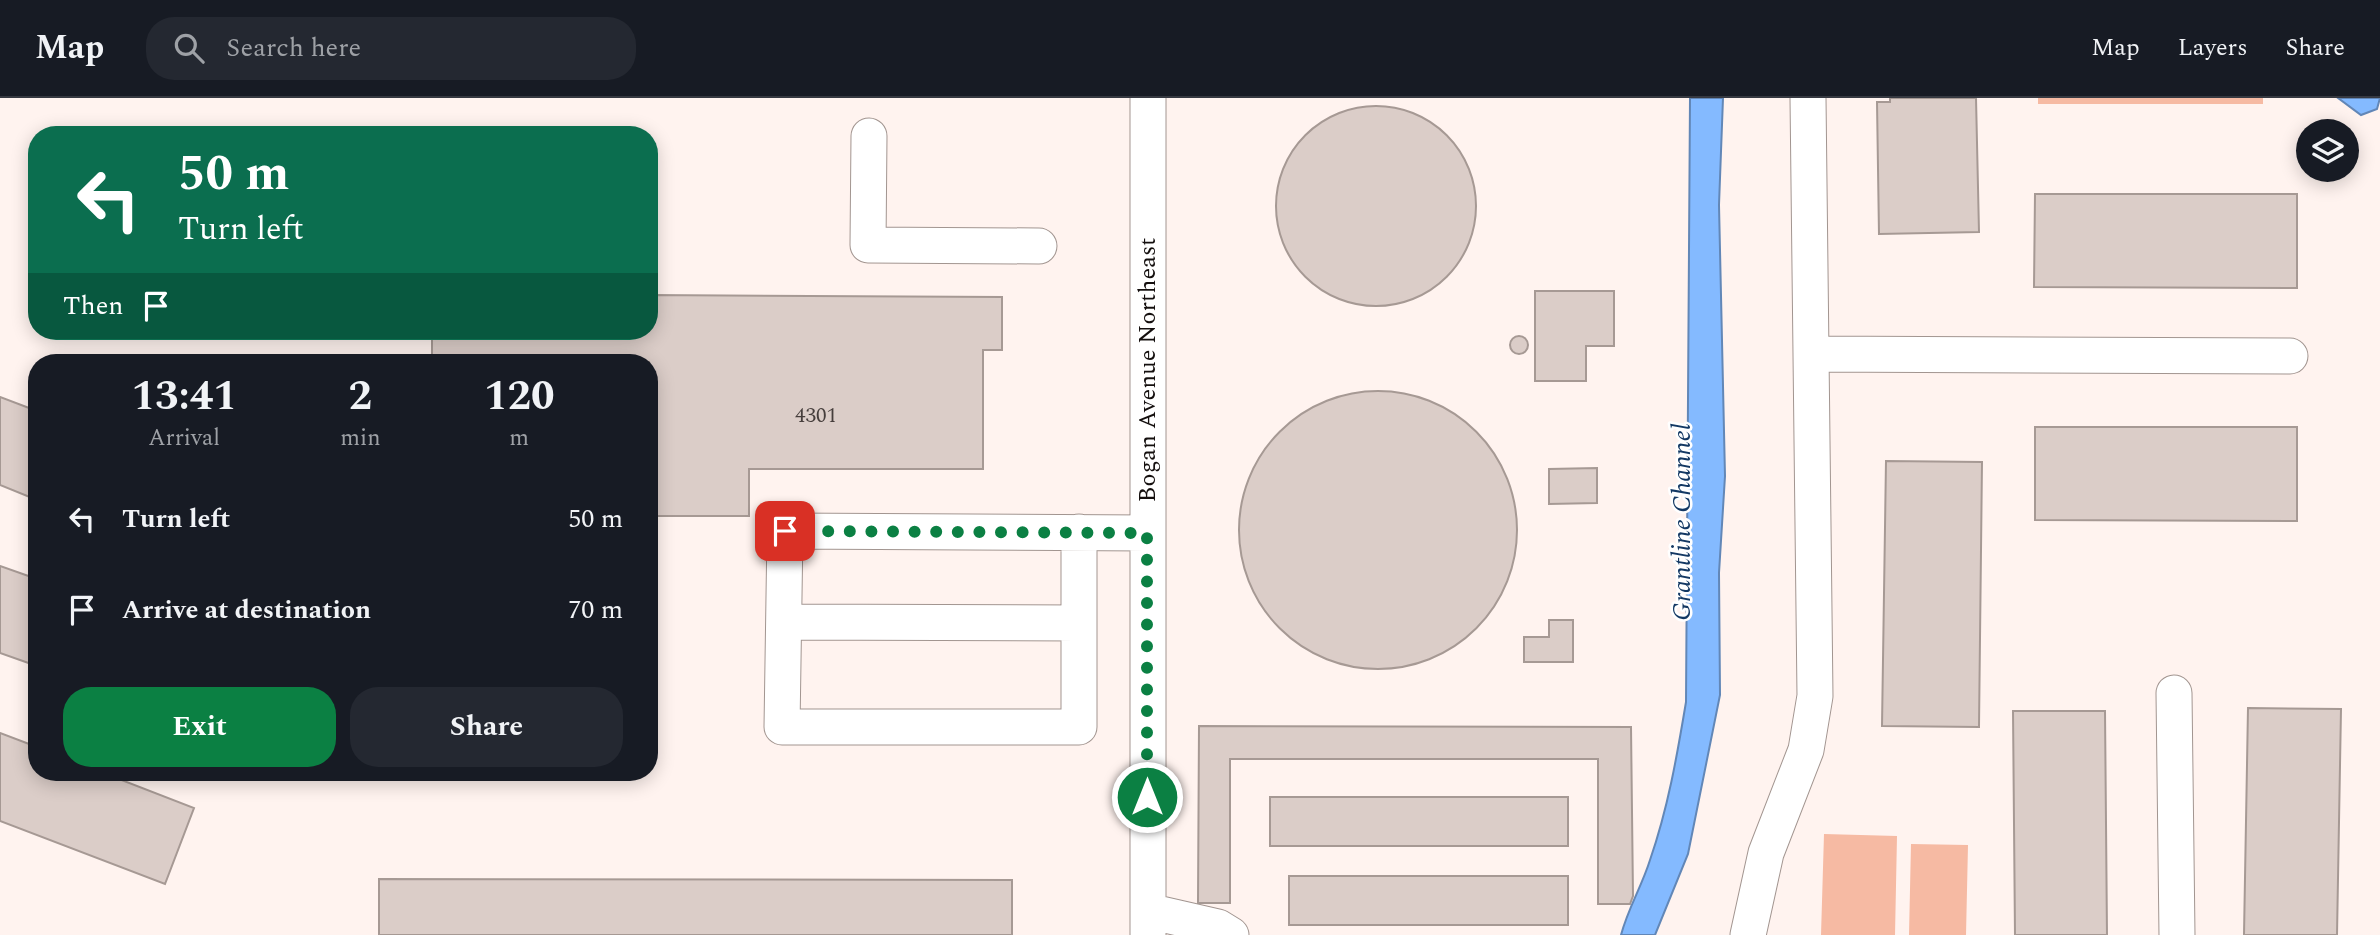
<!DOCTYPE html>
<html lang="en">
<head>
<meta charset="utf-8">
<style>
	body { margin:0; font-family:Spectral,serif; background:#242831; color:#f1f3f6; height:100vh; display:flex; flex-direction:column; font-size:26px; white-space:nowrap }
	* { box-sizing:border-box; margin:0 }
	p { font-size:23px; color:#9ea1a6 }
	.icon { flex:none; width:38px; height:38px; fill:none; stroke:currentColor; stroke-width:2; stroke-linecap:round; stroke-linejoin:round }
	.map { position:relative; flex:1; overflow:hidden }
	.panel { position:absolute; left:28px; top:256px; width:630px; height:427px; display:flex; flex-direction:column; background:#171b24; border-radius:28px; box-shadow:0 4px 18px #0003 }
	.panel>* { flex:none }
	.hud { position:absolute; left:28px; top:28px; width:630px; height:214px; border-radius:28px; box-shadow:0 4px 18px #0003; background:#0b6e4f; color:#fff; overflow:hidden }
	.controls { position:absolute; left:2296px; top:21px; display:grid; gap:14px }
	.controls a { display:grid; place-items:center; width:63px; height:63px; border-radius:50%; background:#171b24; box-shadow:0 4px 18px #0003; font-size:35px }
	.pin { position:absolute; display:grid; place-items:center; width:60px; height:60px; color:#fff; margin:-30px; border-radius:14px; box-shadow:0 4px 10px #0006 }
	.me { position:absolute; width:77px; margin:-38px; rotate:0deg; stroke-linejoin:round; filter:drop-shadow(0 0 5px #0008) }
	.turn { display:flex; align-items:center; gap:24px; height:147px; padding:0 35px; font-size:32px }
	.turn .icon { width:91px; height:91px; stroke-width:2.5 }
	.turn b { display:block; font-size:49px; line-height:60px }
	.then { display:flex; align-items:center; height:66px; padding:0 35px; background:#0003; gap:14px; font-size:26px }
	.eta { display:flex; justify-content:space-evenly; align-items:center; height:119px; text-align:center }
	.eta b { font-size:42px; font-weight:700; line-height:49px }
	.button { display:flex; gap:14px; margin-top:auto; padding:14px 35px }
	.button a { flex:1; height:80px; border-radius:28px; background:#0b8043; color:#fff; font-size:28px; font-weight:700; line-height:80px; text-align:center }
	.button a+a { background:#242831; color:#f1f3f6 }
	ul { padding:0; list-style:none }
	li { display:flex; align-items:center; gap:21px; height:91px; padding:0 35px }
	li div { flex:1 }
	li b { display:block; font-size:26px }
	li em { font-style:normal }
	header { display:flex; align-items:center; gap:42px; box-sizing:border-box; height:98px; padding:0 35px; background:#171b24; border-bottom:2px solid #363941 }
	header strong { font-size:33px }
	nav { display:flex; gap:38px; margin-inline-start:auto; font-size:24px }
	.search { width:490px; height:63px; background:#242831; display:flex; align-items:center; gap:18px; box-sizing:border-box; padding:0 24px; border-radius:28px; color:#9ea1a6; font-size:26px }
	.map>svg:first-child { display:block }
	.green { fill:#f6baa3 }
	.water { fill:#84baff; stroke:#6287b7; stroke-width:2 }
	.building { fill:#dbcdc8; stroke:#a69994; stroke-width:2 }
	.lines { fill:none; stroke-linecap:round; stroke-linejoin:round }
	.minor-casing { stroke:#a29590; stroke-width:37 }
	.minor { stroke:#fff; stroke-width:35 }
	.route { stroke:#0b8043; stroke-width:12; stroke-dasharray:0 21.6 }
	.labels { text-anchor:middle; stroke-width:5; stroke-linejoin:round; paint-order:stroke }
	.number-label { font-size:21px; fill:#463e3c }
	.street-label { font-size:24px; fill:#140f0e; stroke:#fff }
	.water-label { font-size:26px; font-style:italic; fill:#133863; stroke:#fff }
</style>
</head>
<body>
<header>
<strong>Map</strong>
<div class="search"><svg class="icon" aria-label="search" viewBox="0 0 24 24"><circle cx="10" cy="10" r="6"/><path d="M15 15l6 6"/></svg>Search here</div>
<nav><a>Map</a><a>Layers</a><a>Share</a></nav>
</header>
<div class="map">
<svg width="2380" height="837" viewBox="0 0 2380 837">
	<rect width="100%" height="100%" fill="#fff3ef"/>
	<path class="green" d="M2038,0H2263V6H2038Z
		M1824,736L1897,738L1895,837H1821Z
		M1911,746L1968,747L1966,837H1909Z"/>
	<path class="water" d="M1690,0H1723L1719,107L1725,378L1719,475L1720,597L1688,756L1655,837H1621C1628,810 1642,788 1650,762C1668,710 1677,658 1686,604Z
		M2338,0H2380L2377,11L2361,17Z"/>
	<path class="building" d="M1890,0H1976L1979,134L1879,136L1877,4H1890Z
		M1276 108a100 100 0 1 1 200 0a100 100 0 1 1-200 0Z
		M2035,96H2297V190L2034,189Z
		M1535,193H1614V248H1586V283H1535Z
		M649,197L1002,199V252H983V371H749V418H649V264H432V233H649Z
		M1510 247a9 9 0 1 1 18 0a9 9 0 1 1-18 0Z
		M1239 432a139 139 0 1 1 278 0a139 139 0 1 1-278 0Z
		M0,299L37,313V402L0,387Z
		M2035,329H2297V423L2035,422Z
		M1886,363L1982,364L1979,629L1882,628Z
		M1597,370V405L1549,406V371Z
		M0,468L37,481V568L0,555Z
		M1549,522H1573V564H1524V539H1549Z
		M2248,610L2341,611L2337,837H2244Z
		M2013,613H2105L2107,837H2015Z
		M1199,628L1631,629L1633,798L1630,806H1598V661H1230V805H1198Z
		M0,635L37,649V674H101L194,710L165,786L0,723Z
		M1270,699H1568V748H1270Z
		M1289,778H1568V827H1289Z
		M379,781L1012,782V837H379Z"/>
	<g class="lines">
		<g class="minor-casing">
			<path id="minor" d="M869,38L868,147L1039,148
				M1811,256L2290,258
				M1079,434V629H782L785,433L1147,435
				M784,524L1079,525
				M2174,595L2177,837
				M1148,813L1218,829L1231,837
				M1148,837V0
				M1748,837L1766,755L1806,652L1815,598L1808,0"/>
		</g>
		<use href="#minor" class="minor"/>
	</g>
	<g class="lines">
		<path class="route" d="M785,433L1147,435V699"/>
	</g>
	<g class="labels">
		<g class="number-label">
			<text x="816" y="324">4301</text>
		</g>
		<g class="street-label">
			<text transform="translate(1147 272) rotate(-90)" y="8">Bogan Avenue Northeast</text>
		</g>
		<g class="water-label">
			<text transform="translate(1681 424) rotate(-90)" y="9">Grantline Channel</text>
		</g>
	</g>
</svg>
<div class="controls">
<a><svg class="icon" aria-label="layers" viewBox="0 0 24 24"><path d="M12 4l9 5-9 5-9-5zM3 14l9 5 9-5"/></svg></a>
</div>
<div class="pin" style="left:785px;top:433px;background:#d93025"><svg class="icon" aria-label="arrive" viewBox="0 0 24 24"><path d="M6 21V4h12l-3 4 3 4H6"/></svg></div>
<svg class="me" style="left:1147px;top:699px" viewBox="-20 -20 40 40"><circle r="17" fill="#0b8043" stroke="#fff" stroke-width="3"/><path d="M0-11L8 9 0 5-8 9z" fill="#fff"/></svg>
<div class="hud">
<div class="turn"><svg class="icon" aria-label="left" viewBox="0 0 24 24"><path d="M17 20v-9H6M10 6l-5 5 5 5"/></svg><div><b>50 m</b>Turn left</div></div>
<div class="then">Then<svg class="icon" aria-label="arrive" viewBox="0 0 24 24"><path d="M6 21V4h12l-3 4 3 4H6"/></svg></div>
</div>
<section class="panel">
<div class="eta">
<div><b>13:41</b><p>Arrival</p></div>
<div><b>2</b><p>min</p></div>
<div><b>120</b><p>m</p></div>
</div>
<ul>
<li><svg class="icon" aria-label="left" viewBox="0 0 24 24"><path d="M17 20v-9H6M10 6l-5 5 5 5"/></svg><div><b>Turn left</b></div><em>50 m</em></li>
<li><svg class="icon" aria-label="arrive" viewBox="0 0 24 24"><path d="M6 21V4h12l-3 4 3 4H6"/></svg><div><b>Arrive at destination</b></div><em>70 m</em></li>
</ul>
<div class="button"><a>Exit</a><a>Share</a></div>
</section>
</div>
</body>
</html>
